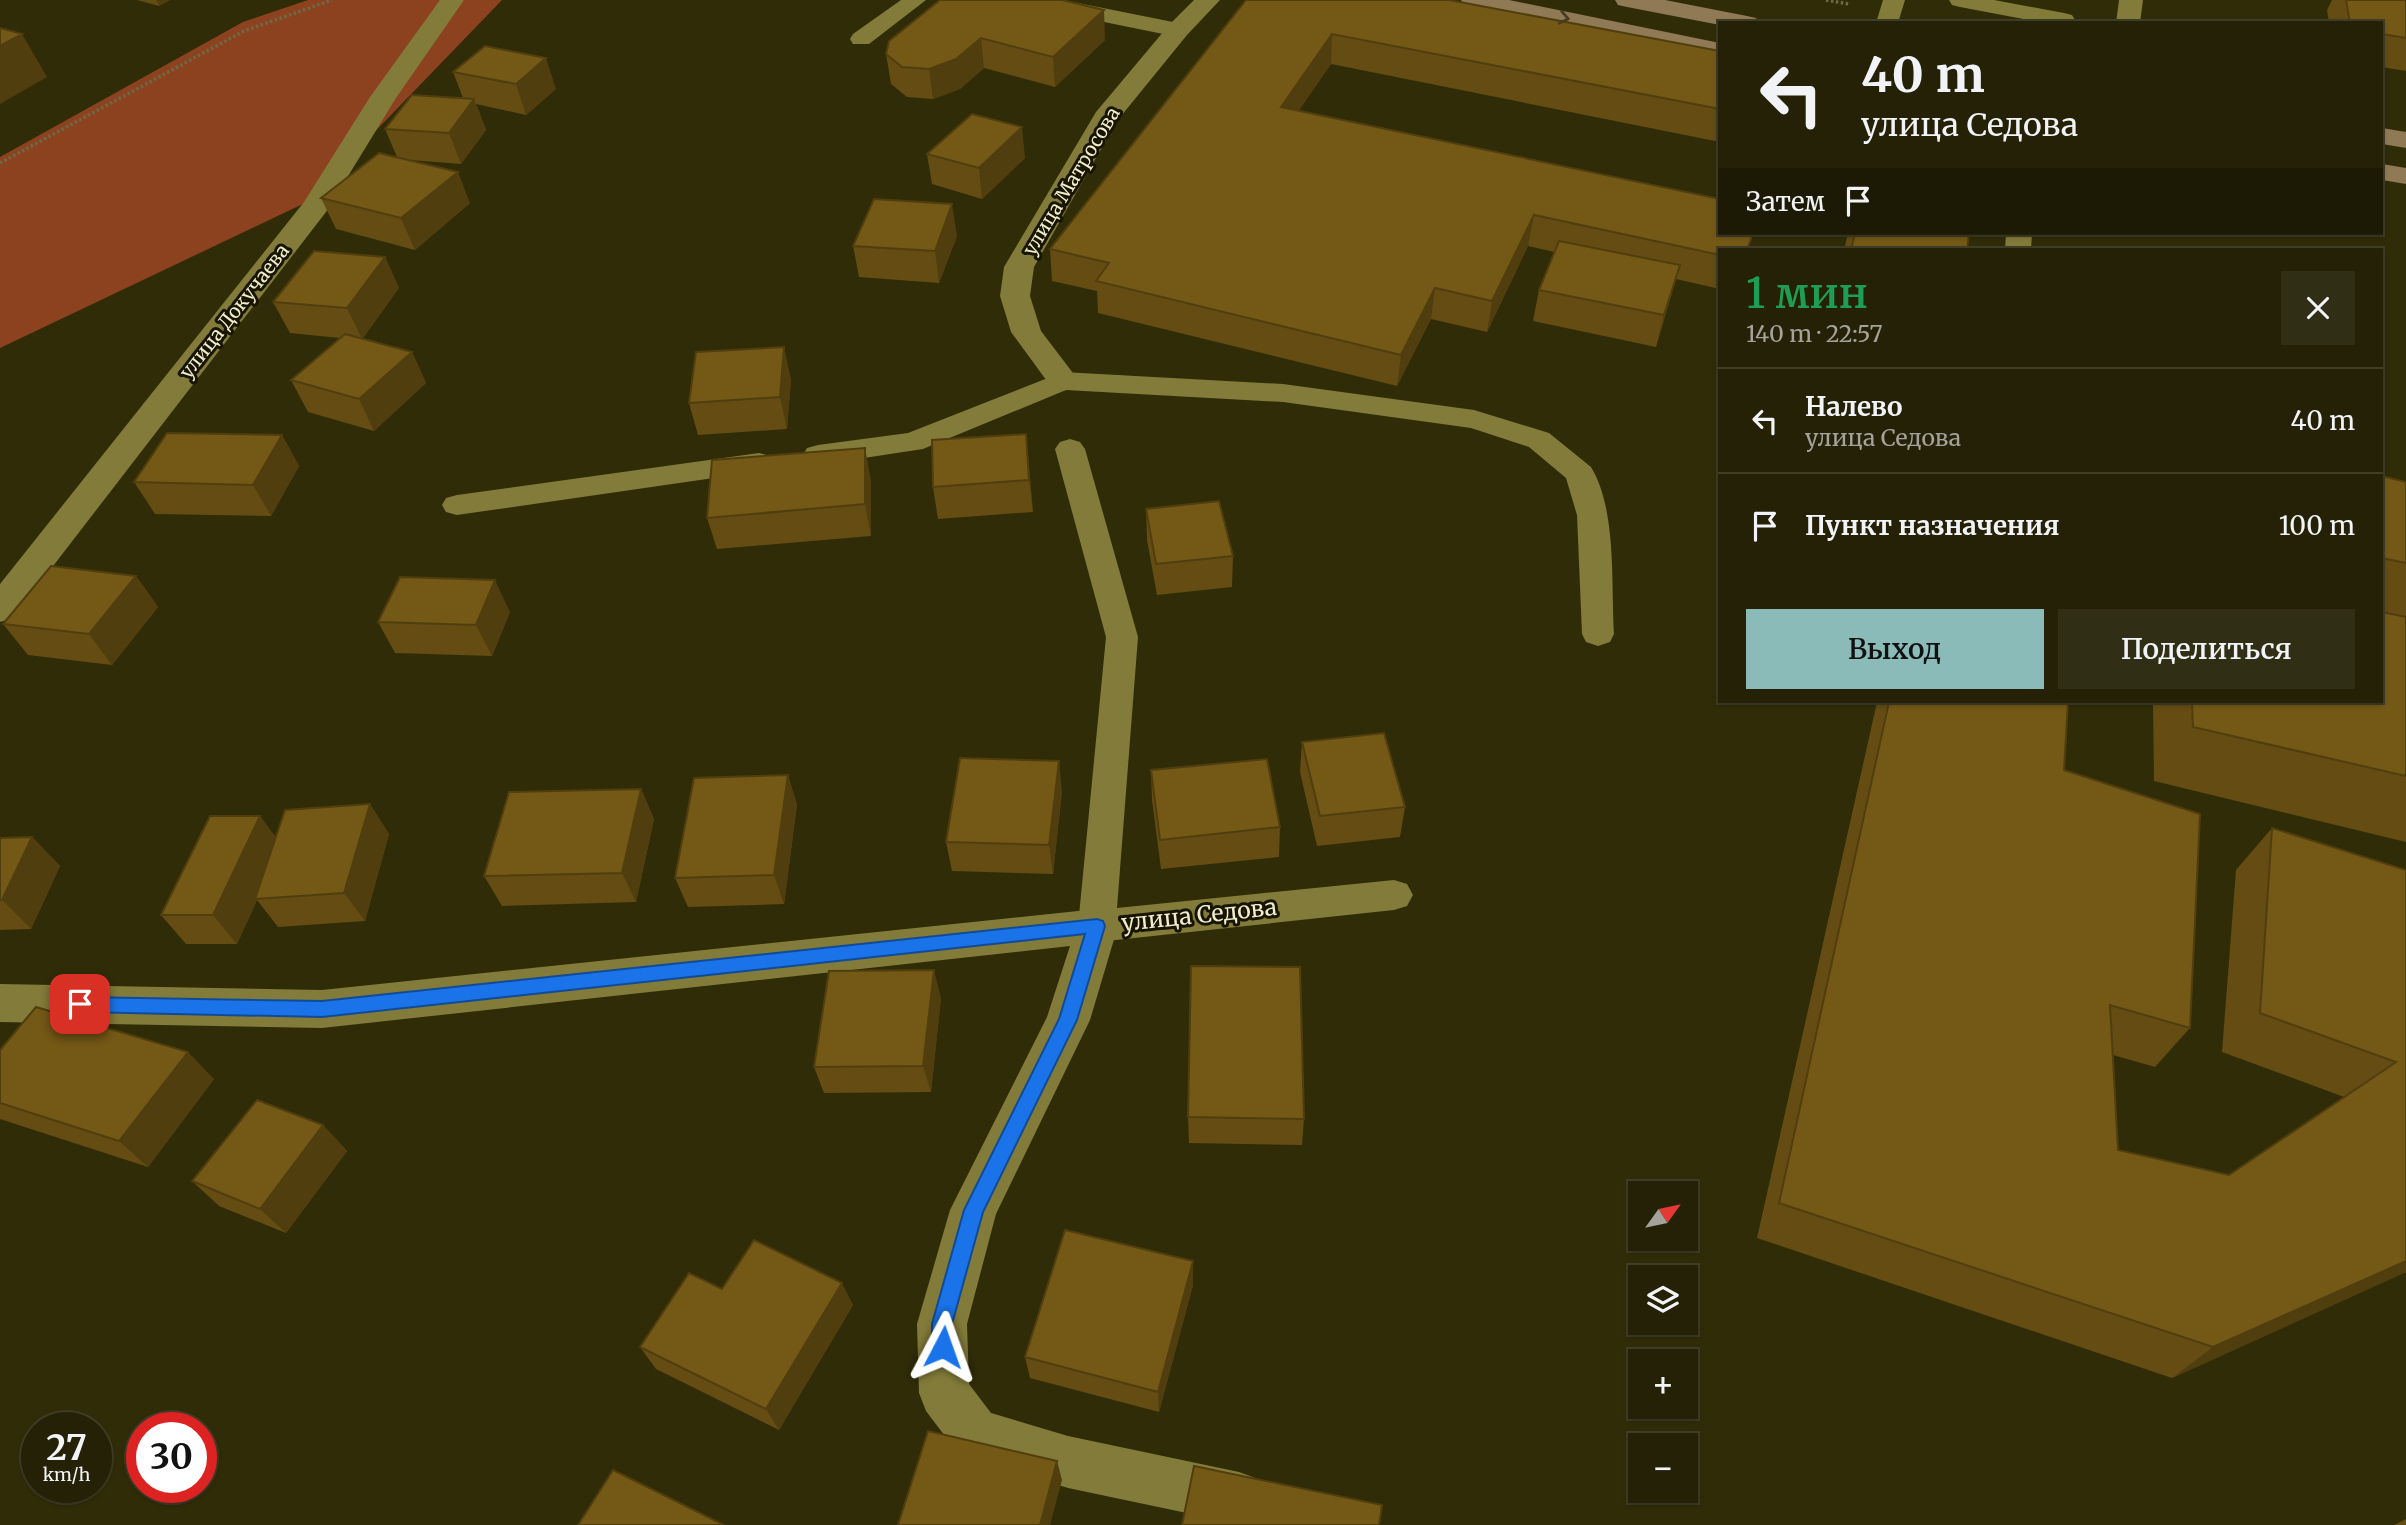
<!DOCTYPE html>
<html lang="ru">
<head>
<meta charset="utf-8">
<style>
	body { margin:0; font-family:Merriweather,serif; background:#302e14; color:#f1f3f6; height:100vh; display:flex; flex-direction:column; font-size:26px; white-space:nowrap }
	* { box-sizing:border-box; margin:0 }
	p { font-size:23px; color:#a3a39b }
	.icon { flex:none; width:38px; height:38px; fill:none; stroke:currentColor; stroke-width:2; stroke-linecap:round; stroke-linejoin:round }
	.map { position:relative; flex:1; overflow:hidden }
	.panel { position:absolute; left:1718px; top:248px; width:665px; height:455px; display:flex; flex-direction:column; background:#242106; border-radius:0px; box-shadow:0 2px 5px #0004,0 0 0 2px #413e28 }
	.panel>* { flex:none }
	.banner { position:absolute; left:1718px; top:21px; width:665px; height:214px; border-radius:0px; box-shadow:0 2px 5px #0004,0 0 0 2px #413e28; background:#242106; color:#f1f3f6; overflow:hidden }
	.needle { width:46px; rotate:57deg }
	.buttons { position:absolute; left:1628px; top:1181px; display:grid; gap:14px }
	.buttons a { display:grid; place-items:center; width:70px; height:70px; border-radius:0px; background:#242106; box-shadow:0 2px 5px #0004,0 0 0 2px #413e28; font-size:35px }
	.speed { position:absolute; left:21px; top:1412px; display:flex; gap:14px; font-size:35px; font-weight:700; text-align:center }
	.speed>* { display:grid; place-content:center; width:91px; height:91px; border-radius:50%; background:#242106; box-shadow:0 2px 5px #0004,0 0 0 2px #413e28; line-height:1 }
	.speed small { font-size:18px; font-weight:400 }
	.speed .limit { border:10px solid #d22; background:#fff; color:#111 }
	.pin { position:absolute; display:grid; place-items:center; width:60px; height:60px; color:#fff; margin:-30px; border-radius:14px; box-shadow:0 4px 10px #0006 }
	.me { position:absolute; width:77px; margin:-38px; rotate:4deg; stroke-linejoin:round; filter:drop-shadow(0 0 5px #0008) }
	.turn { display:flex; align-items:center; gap:24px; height:147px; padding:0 28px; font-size:32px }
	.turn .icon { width:91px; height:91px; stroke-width:2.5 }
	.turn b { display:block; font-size:49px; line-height:60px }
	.then { display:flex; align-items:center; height:66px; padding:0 28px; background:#0003; gap:14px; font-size:26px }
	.round { display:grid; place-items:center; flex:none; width:74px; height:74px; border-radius:0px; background:#302e14 }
	.overview { display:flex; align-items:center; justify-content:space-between; height:119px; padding:0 28px }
	h1 { font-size:42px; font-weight:600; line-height:52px; color:#1e9e55 }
	.cta { display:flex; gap:14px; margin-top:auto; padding:14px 28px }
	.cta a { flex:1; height:80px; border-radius:0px; background:#8bbbb9; color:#111; font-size:28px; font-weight:600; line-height:80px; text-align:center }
	.cta a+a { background:#302e14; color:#f1f3f6 }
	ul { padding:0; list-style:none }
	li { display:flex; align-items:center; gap:21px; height:105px; padding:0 28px; border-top:2px solid #413e28 }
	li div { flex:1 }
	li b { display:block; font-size:26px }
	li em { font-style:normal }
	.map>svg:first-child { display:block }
	.forest { fill:#8d421f }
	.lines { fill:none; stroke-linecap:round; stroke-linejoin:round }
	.path { stroke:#6c6945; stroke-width:3.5; stroke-dasharray:2.5 2.5; stroke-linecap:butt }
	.service { fill:#827b39; fill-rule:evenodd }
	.minor { fill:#827b39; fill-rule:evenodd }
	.secondary { fill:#907955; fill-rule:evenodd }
	.wall { fill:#644c13 }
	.shaded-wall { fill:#513e0f }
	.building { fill:#745816; stroke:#513e0f; stroke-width:2 }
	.oneway { stroke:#473c22 }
	.route { fill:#1a73e8; stroke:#114b97; stroke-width:2 }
	.labels { text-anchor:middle; stroke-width:6; stroke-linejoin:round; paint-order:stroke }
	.far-street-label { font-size:19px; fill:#efedcb; stroke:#171400 }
	.street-label { font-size:23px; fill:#efedcb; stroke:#171400 }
</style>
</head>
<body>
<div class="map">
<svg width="2406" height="1525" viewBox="0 0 2406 1525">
	<rect width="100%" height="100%" fill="#302c08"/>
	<path class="forest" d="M308,0H502L307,202L0,348V157L243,22Z"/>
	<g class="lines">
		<path class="path" d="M1826,0L1849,4
			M0,163L244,31L332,0"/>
		<path class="service" d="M901,0H926L869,44H853L850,39L853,34Z
			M1019,0H1063L1178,23L1186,25L1189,30L1186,35L1178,37L1030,7L1022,5Z
			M1883,0H1905L1898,23H1876Z
			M1949,0H1994L2064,13L2072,15L2075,20L2073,23H2044L1960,7L1952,5Z
			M2006,233H2032L2031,250H2005Z
			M1063,372L1283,384L1474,410L1549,433L1591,467C1617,509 1611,585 1614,634L1610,642L1598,646L1586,642L1582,634L1577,515L1566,478L1529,447L1471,428L1283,402L1066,390L923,449L818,465L807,462L803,455L807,448L818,445L908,433Z
			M1070,439L1080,442L1085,449L1138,637L1117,908L1394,880L1407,884L1413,895L1407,906L1394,910L1097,942L1084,937L1078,926L1106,637L1055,449L1060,442Z
			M759,453L770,456L774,463L770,470L457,515L446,512L442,505L446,498L457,495Z"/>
		<path class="minor" d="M440,0H464L396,98L326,212L13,618L0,622V584L304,202L370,97Z
			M1194,0H1220L1187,35L1117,121L1034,267L1030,296L1041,331L1079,381L1074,388L1063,391L1052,388L1011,332L1000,296L1004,267L1096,112L1169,25Z
			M2119,0H2143L2140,23H2116Z
			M1097,909L1112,914L1118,926L1090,1020L996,1214L967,1324L969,1384L991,1413L1068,1436L1239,1472L1258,1479L1265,1498L1258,1517L1239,1524L1068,1488L975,1460L957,1452L926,1411L919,1393L917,1324L950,1210L1047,1017L1070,946L322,1028L0,1022V984L322,990Z"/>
		<path class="secondary" d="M1461,0H1509L1720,43V57L1473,7L1464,5Z
			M1615,0H1665L1747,16L1756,18L1759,23H1720V25L1627,7L1618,5Z
			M2382,128L2406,132V148L2382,144Z
			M2382,164L2406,168V184L2382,180Z"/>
	</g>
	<path class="wall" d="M137,0H170L159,6Z
		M940,0L1105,40L1055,87L984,68L960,89L933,99L907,97L891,84L886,54Z
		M1246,0L1720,51V142L1331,64L1298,111L1720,233H1753L1748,250H1720V289L1676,279L1656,347L1533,321L1539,290L1554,252L1528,246L1487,332L1431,319L1397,386L1098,313L1097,291L1052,281L1050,249Z
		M2332,0H2406V71L2382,67V23H2329L2327,10Z
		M453,72L556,89L526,115L476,104L486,130L461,164L410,160L470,203L415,250L336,229L321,198L397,157L385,129L463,98Z
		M927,154L1025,158L982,199L932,184Z
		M1848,233H1969L1967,250H1844Z
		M957,236L939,283L859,277L853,246Z
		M385,257L399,288L363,338L412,352L426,383L374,431L308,412L291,380L340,338L290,333L273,302Z
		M791,379L787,429L698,435L689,403Z
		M1026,434L1033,512L938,519L933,487Z
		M282,435L299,466L271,516L155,514L134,482Z
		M2382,476L2406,482V842L2154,781L2153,702H2382Z
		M871,480V536L717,549L707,518Z
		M1146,509L1233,556L1232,587L1157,595L1147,540Z
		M136,576L158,607L112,665L28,655L3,624Z
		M510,612L492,656L395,653L378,622Z
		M1877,702H2068L2064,770L2190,1028L2155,1067L2113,1055L2118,1150L2229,1175L2344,1097L2222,1052L2236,870L2272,828L2406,870V1272L2172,1378L1757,1238Z
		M1302,742L1405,807L1400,837L1317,846L1300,772Z
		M1151,770L1280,827L1279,857L1161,869L1152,800Z
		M788,775L797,805L784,904L688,907L675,878Z
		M641,789L654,819L636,902L502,906L484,876Z
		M1062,791L1053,874L952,871L946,842Z
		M370,804L389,834L365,921L278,927L257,900L237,944H186L161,915L260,816L276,838Z
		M32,837L60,866L31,929L0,930V838Z
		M941,998L931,1092L824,1093L814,1067Z
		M0,1050L214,1079L148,1167L0,1119Z
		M1188,1117L1304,1119L1302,1145L1189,1143Z
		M323,1125L347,1151L286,1233L219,1206L192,1181Z
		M1193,1261V1285L1159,1412L1030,1378L1025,1357Z
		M722,1289L853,1305L779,1430L656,1369L640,1347Z
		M2406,1519V1525H2394Z"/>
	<path class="shaded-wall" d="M156,0H170L159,6Z
		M1104,10L1105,40L1055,87L1053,57Z
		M22,34L47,77L0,104V46Z
		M1332,34L1331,64L1280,138L1281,107Z
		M981,38L984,68L960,89L933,99L929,69Z
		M546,58L556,89L526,115L516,84Z
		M474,99L486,130L461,164L449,133Z
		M1022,127L1025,158L982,199L979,168Z
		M458,172L470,203L415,250L401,218Z
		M952,204L957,236L939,283L935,251Z
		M1534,215L1528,246L1487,332L1492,301Z
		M385,257L399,288L362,339L347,308Z
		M1680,265L1671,296L1656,347L1664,315Z
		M1435,288L1431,319L1397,386L1401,355Z
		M784,347L791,379L787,429L780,397Z
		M412,352L426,383L374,431L359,399Z
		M1026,434L1029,465L1033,512L1029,480Z
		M282,435L299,466L271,516L253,485Z
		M865,448L871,480V536L865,504Z
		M136,576L158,607L112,665L89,634Z
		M495,580L510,612L492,656L476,625Z
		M1059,761L1062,791L1053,874L1049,845Z
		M788,775L797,805L784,904L774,875Z
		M641,789L654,819L636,902L622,873Z
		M370,804L389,834L365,921L344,893Z
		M260,816L281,846L255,899L257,900L237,944L213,915Z
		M32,837L60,866L31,929L2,900Z
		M934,970L941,998L931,1092L923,1066Z
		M188,1052L214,1079L148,1167L119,1141Z
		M323,1125L347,1151L286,1233L260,1209Z
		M1193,1261V1285L1159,1412L1158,1392Z
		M2406,1261V1272L2172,1378L2213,1347Z
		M842,1283L853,1305L779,1430L766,1409Z
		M1057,1461L1062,1480L1050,1525H1040Z"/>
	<path class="building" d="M940,0H1062L1104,10L1053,57L981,38L956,59L929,69L902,67L886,54L889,41Z
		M1246,0H1449L1720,51V109L1332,34L1281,107L1720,199V233H1753L1747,250H1720V255L1534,215L1492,301L1435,288L1401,355L1096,281L1109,263L1050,249Z
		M2346,0H2406V38L2382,34V23H2350Z
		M0,28L22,34L0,46Z
		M485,46L546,58L516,84L453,72Z
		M412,95L474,99L449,133L385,129Z
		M972,114L1022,127L979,168L927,154Z
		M379,153L458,172L401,218L321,198Z
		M874,199L952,204L935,251L853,246Z
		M1855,233H1969L1967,250H1851Z
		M1559,241L1680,265L1664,315L1539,290Z
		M314,251L385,257L347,308L273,302Z
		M345,334L412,352L359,399L291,380Z
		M784,347L780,397L689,403L696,352Z
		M167,433L282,435L253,485L134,482Z
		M1026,434L1029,480L933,487L932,440Z
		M865,448V504L707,518L712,460Z
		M2382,476L2406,482V563L2382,558Z
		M1219,501L1233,556L1156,564L1146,509Z
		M51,566L136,576L89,634L3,624Z
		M400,577L495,580L476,625L378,622Z
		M2382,612L2406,617V776L2193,727L2192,702H2382Z
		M1889,702H2068L2064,770L2200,814L2190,1028L2110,1005L2118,1150L2229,1175L2396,1062L2260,1013L2272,828L2406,870V1261L2213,1347L1779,1203Z
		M1384,733L1405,807L1320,816L1302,742Z
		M960,758L1059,761L1049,845L946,842Z
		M1267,759L1280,827L1160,840L1151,770Z
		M788,775L774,875L675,878L694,778Z
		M641,789L622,873L484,876L509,792Z
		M370,804L344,893L255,899L285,810Z
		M210,816H260L213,915H161Z
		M32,837L2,900H0V838Z
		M1191,966L1300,967L1304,1119L1188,1117Z
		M934,970L923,1066L814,1067L829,971Z
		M36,1007L188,1052L119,1141L0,1103V1050Z
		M257,1100L323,1125L260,1209L192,1181Z
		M1065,1230L1193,1261L1158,1392L1025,1357Z
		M754,1240L842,1283L766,1409L640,1347L689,1273L722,1289Z
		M928,1431L1057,1461L1040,1525H898Z
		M1194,1466L1382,1505L1379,1525H1182Z
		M613,1470L724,1525H578Z"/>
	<defs><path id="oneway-chevron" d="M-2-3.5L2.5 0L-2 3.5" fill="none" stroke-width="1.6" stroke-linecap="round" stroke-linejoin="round" transform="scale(1.75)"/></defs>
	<use class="oneway" href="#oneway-chevron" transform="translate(1564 18) rotate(11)"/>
	<path class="route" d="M1097,919L1103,921L1105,926L1077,1020L983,1212L952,1324L953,1347L950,1354L943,1357L935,1354L932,1347V1324L964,1210L1059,1019L1085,934L322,1017L80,1012L74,1010L72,1004L74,999L80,997L322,1001Z"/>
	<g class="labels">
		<g class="far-street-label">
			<text transform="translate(1071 181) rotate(-59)" y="7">улица Матросова</text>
			<text transform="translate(234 311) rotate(-52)" y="7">улица Докучаева</text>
		</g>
		<g class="street-label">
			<text transform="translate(1199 915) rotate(-6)" y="8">улица Седова</text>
		</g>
	</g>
</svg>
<div class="buttons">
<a><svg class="needle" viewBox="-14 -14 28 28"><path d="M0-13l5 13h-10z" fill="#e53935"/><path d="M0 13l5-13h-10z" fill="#a3a39b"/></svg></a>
<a><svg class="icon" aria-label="layers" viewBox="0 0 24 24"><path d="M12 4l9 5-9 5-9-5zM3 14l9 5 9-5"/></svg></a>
<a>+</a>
<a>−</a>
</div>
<div class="speed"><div>27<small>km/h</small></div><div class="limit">30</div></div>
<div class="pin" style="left:80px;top:1004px;background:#d93025"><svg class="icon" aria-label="arrive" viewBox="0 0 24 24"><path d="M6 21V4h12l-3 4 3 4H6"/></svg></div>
<svg class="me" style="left:943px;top:1347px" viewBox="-20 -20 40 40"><path d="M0-17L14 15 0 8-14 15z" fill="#1a73e8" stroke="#fff" stroke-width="4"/></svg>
<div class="banner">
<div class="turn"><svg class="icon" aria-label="left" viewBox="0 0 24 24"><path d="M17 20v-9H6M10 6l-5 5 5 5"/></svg><div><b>40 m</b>улица Седова</div></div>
<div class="then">Затем<svg class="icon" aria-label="arrive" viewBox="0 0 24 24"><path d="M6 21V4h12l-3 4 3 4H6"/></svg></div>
</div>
<section class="panel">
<div class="overview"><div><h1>1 мин</h1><p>140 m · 22:57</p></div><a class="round"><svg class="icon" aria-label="close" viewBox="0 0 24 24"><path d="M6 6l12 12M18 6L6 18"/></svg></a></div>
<ul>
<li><svg class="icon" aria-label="left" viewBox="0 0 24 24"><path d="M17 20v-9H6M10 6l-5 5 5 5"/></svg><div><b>Налево</b><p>улица Седова</p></div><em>40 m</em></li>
<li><svg class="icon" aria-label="arrive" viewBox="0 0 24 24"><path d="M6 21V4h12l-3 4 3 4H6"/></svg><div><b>Пункт назначения</b></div><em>100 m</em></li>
</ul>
<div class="cta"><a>Выход</a><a>Поделиться</a></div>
</section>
</div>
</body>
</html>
